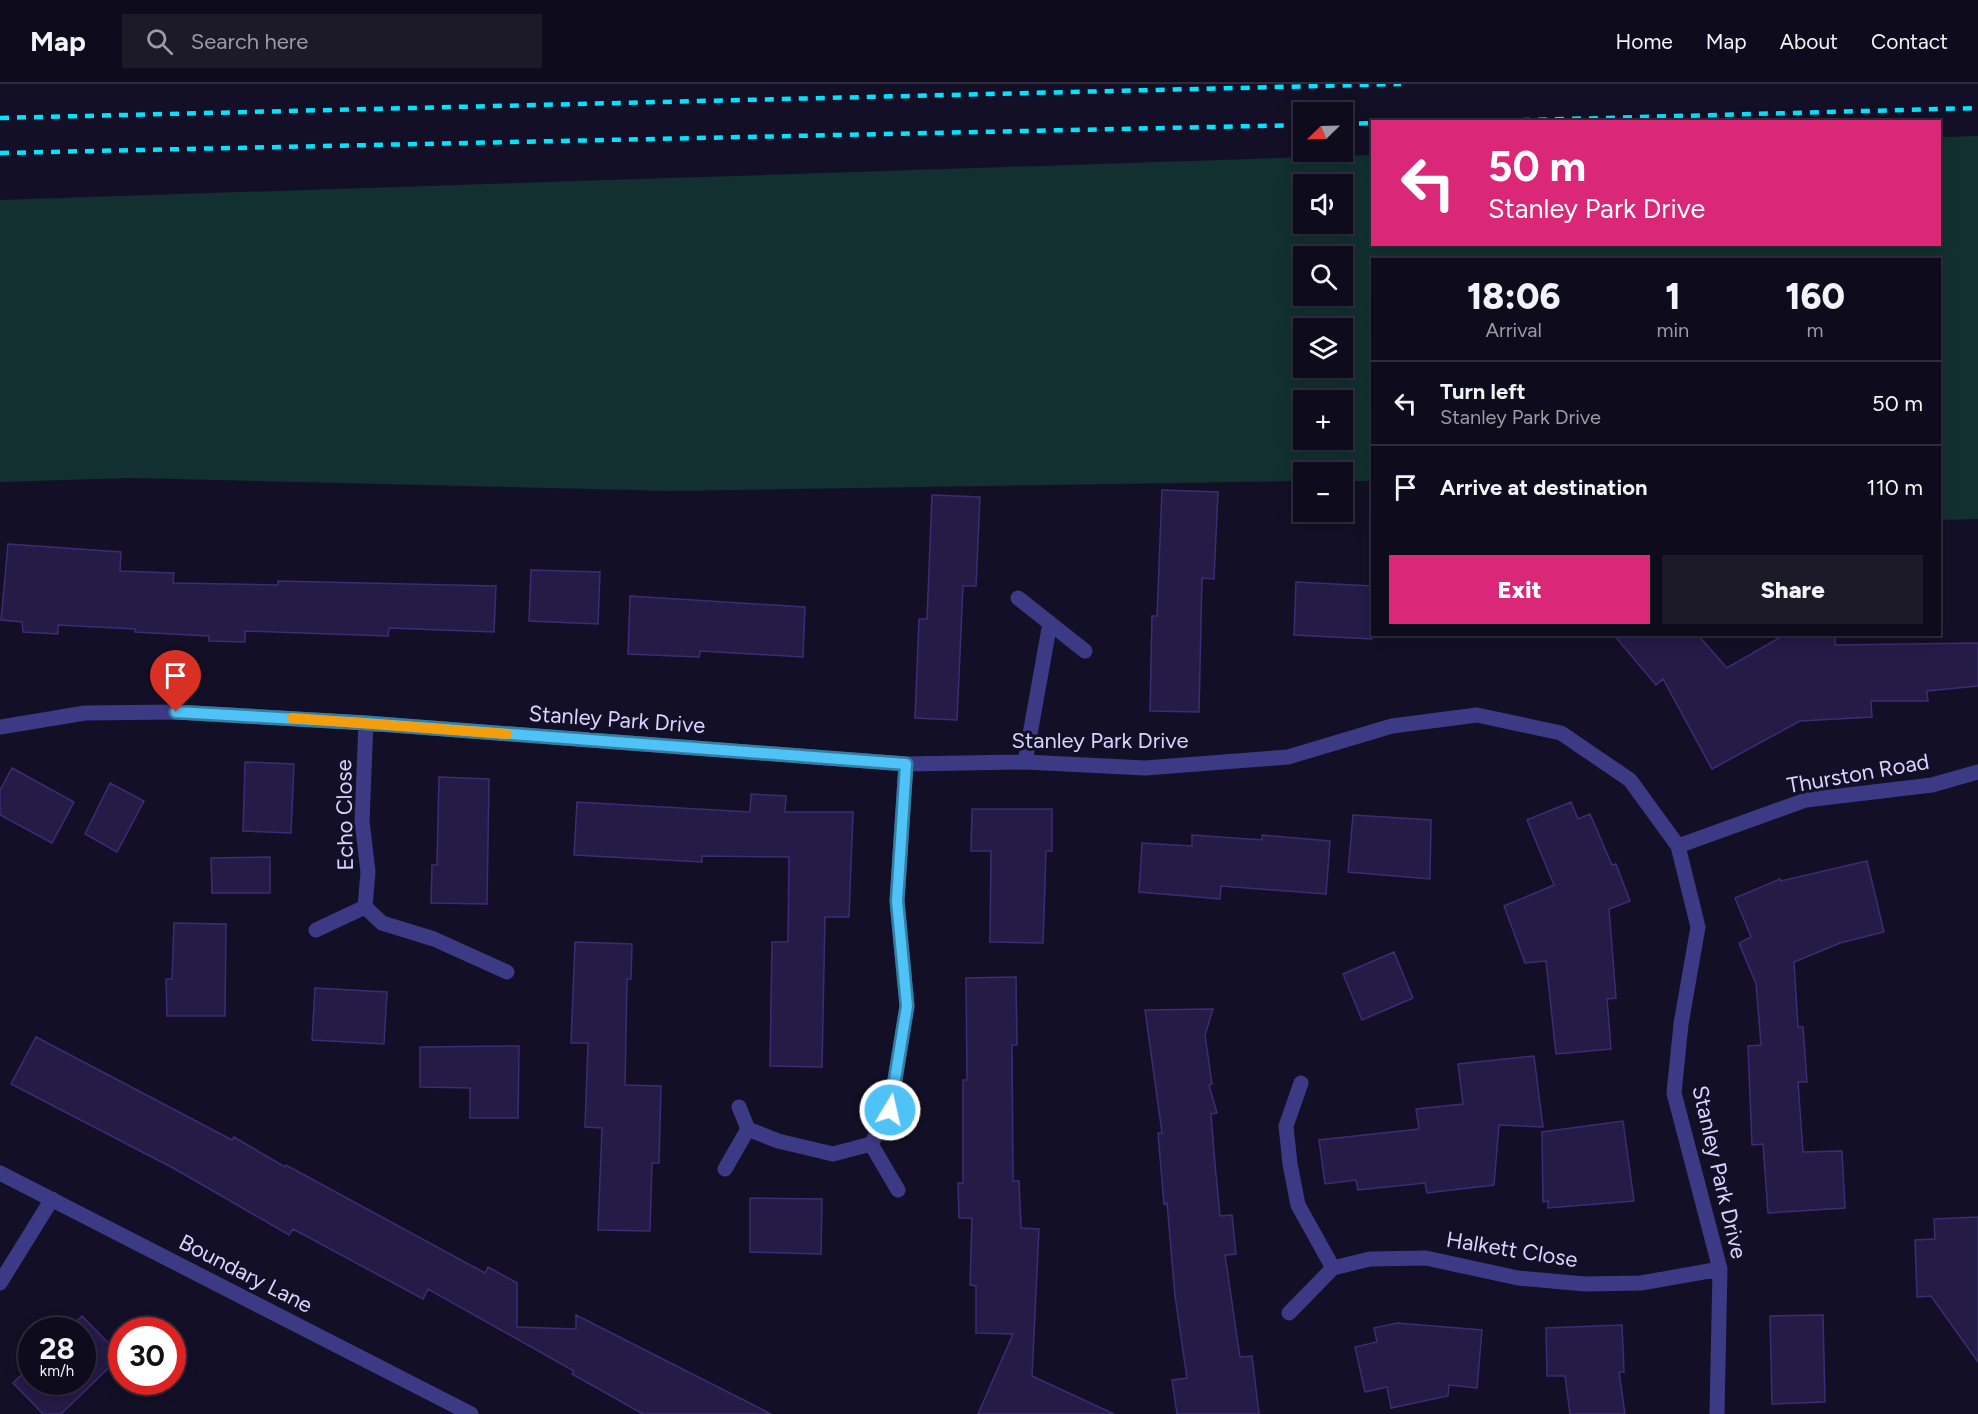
<!DOCTYPE html>
<html lang="en">
<head>
<meta charset="utf-8">
<style>
	body { margin:0; font-family:Figtree,sans-serif; background:#1c1929; color:#f1f3f6; height:100vh; display:flex; flex-direction:column; font-size:22px; white-space:nowrap }
	* { box-sizing:border-box; margin:0 }
	p { font-size:20px; color:#9b9ba3 }
	.icon { flex:none; width:33px; height:33px; fill:none; stroke:currentColor; stroke-width:2; stroke-linecap:round; stroke-linejoin:round }
	.map { position:relative; flex:1; overflow:hidden }
	.sheet { position:absolute; left:1371px; top:174px; width:570px; height:378px; display:flex; flex-direction:column; background:#0e0b1c; border-radius:0px; box-shadow:0 3px 15px #0003,0 0 0 2px #2e2b3b }
	.sheet>* { flex:none }
	.guide { position:absolute; left:1371px; top:36px; width:570px; height:126px; border-radius:0px; box-shadow:0 3px 15px #0003,0 0 0 2px #2e2b3b; background:#db2777; color:#fff; overflow:hidden }
	.needle { width:39px; rotate:247deg }
	.fabs { position:absolute; left:1293px; top:18px; display:grid; gap:12px }
	.fabs a { display:grid; place-items:center; width:60px; height:60px; border-radius:0px; background:#0e0b1c; box-shadow:0 3px 15px #0003,0 0 0 2px #2e2b3b; font-size:30px }
	.speed { position:absolute; left:18px; top:1233px; display:flex; gap:12px; font-size:30px; font-weight:700; text-align:center }
	.speed>* { display:grid; place-content:center; width:78px; height:78px; border-radius:50%; background:#0e0b1c; box-shadow:0 3px 15px #0003,0 0 0 2px #2e2b3b; line-height:1 }
	.speed small { font-size:15px; font-weight:400 }
	.speed .limit { border:9px solid #d22; background:#fff; color:#111 }
	.pin { position:absolute; display:grid; place-items:center; width:51px; height:51px; color:#fff; margin:-62px -26px; border-radius:50% 50% 50% 0; rotate:-45deg; box-shadow:0 0 6px #0007 }
	.pin .icon { rotate:45deg }
	.me { position:absolute; width:66px; margin:-33px; rotate:9deg; stroke-linejoin:round; filter:drop-shadow(0 0 4px #0008) }
	.turn { display:flex; align-items:center; gap:21px; height:126px; padding:0 18px; font-size:27px }
	.turn .icon { width:78px; height:78px; stroke-width:2.5 }
	.turn b { display:block; font-size:42px; line-height:51px }
	.eta { display:flex; justify-content:space-evenly; align-items:center; height:102px; text-align:center }
	.eta b { font-size:36px; font-weight:800; line-height:42px }
	.action { display:flex; gap:12px; margin-top:auto; padding:12px 18px }
	.action a { flex:1; height:69px; border-radius:0px; background:#db2777; color:#fff; font-size:24px; font-weight:800; line-height:69px; text-align:center }
	.action a+a { background:#1c1929; color:#f1f3f6 }
	ul { padding:0; list-style:none }
	li { display:flex; align-items:center; gap:18px; height:84px; padding:0 18px; border-top:2px solid #2e2b3b }
	li div { flex:1 }
	li b { display:block; font-size:22px }
	li em { font-style:normal }
	header { display:flex; align-items:center; gap:36px; box-sizing:border-box; height:84px; padding:0 30px; background:#0e0b1c; border-bottom:2px solid #2e2b3b }
	header strong { font-size:28px }
	nav { display:flex; gap:33px; margin-inline-start:auto; font-size:21px }
	.search { width:420px; height:54px; background:#1c1929; display:flex; align-items:center; gap:15px; box-sizing:border-box; padding:0 21px; border-radius:0px; color:#9b9ba3; font-size:22px }
	.map>svg:first-child { display:block }
	.green { fill:#12302f; fill-rule:evenodd }
	.building { fill:#241b47; stroke:#3b2d73; stroke-width:1.5 }
	.lines { fill:none; stroke-linecap:round; stroke-linejoin:round }
	.minor { stroke:#3d3a85; stroke-width:15 }
	.rail { stroke:#00e5ff; stroke-width:4.5; stroke-dasharray:9 8; stroke-linecap:butt }
	.route-casing { stroke:#337fa1; stroke-width:15 }
	.route { stroke:#4fc3f7; stroke-width:10 }
	.slow { stroke:#f59e0b; stroke-width:10 }
	.labels { text-anchor:middle; stroke-width:6; stroke-linejoin:round; paint-order:stroke }
	.street-label { font-size:22px; fill:#d9d4ff; stroke:#130f26 }
</style>
</head>
<body>
<header>
<strong>Map</strong>
<div class="search"><svg class="icon" aria-label="search" viewBox="0 0 24 24"><circle cx="10" cy="10" r="6"/><path d="M15 15l6 6"/></svg>Search here</div>
<nav><a>Home</a><a>Map</a><a>About</a><a>Contact</a></nav>
</header>
<div class="map">
<svg width="1978" height="1330" viewBox="0 0 1978 1330">
	<rect width="100%" height="100%" fill="#130f26"/>
	<path class="green" d="M1978,52V435L1940,436V176H1372V397H1343L1342,388H1304L1303,397L671,407L134,394L0,398V116L1372,71V160H1940V53ZM1304,100H1342V140H1304ZM1304,172H1342V212H1304ZM1304,244H1342V284H1304ZM1304,316H1342V356H1304Z"/>
	<path class="building" d="M1162,406L1218,408L1214,495L1202,494L1199,628L1150,627L1152,532H1157Z
		M932,411L980,413L976,502H963L957,636L915,634L919,535H927Z
		M8,460L121,468L120,487L174,489L173,499L278,501V497L496,502L494,548L389,544L388,552L245,547V558L209,557V552L135,548V545L58,541V550L23,548L22,538L1,536Z
		M531,486L600,488L598,540L529,537Z
		M1296,498L1372,502V555L1294,551Z
		M630,512L805,523L803,573L700,567L699,573L628,570Z
		M1613,550H1697L1727,584L1786,550H1835V561L1978,559V602L1927,607L1928,617H1871L1872,633L1800,637L1712,685L1663,595L1656,601Z
		M245,678L294,680L291,749L243,747Z
		M12,684L74,718L52,759L0,731V706Z
		M439,693L489,695L487,820L431,819L432,781H437Z
		M110,699L144,717L117,768L85,750Z
		M751,710L786,712L785,728H853L849,833H825L822,983L770,982L772,858H788L789,773L702,772V778L574,771L577,718L750,728Z
		M1571,718L1578,735L1590,730L1612,781L1616,780L1630,817L1609,825L1616,914L1607,915L1611,965L1556,970L1546,877L1525,879L1504,822L1554,801L1527,736Z
		M972,725H1052V767H1046L1043,859L990,858L991,767H971Z
		M1353,731L1431,736L1430,795L1348,788Z
		M1192,751L1262,756V751L1330,757L1326,810L1221,802L1220,815L1139,808L1142,759L1192,762Z
		M270,773V809H212L211,774Z
		M1867,777L1884,848L1840,859L1794,878L1798,943H1803L1807,998H1798L1803,1068L1842,1067L1845,1124L1768,1129L1763,1060L1752,1061L1748,962L1761,961L1756,900L1739,859L1751,853L1735,814L1780,795L1781,797Z
		M174,839L226,840L225,932H167L166,895H172Z
		M575,858L632,860L631,895H627L625,1001L661,1002L659,1079H652L650,1147L598,1146L602,1044L585,1043L588,959H571Z
		M1394,868L1413,914L1362,936L1343,890Z
		M1016,893L1017,961H1012L1013,1097H1019L1021,1144L1039,1145L1032,1292L1114,1330H978L1013,1250L976,1249V1202L970,1201L972,1134H959L958,1099H963V996H967L966,894Z
		M315,904L387,908L384,960L312,956Z
		M1213,925L1205,951L1212,1000L1209,1001L1217,1029L1211,1030L1215,1080L1220,1132L1232,1131L1236,1170L1225,1171L1240,1273L1252,1272L1259,1330H1177L1172,1296L1187,1294L1175,1212L1167,1119L1164,1120L1158,1049H1162L1145,926Z
		M36,953L232,1056L234,1053L285,1083L286,1081L485,1189L488,1183L517,1199V1243L576,1245V1231L771,1330H643L572,1290L574,1287L428,1205L423,1215L293,1145L289,1151L175,1085L11,1000Z
		M519,962L518,1034H470V1004L420,1003V963Z
		M1534,972L1543,1043L1499,1041L1494,1101L1427,1109L1425,1099L1358,1106L1356,1096L1325,1100L1319,1056L1419,1045L1416,1025L1463,1020L1458,980Z
		M1623,1037L1634,1117L1548,1124V1117L1543,1118L1542,1048Z
		M750,1114L822,1115L821,1170L750,1168Z
		M1978,1133V1278L1931,1212L1917,1213L1915,1156L1935,1155L1934,1135Z
		M1823,1231L1825,1318L1772,1320L1770,1232Z
		M82,1232L121,1272L61,1330H43L13,1299L32,1281V1298H82V1246H67Z
		M1397,1239L1482,1246L1477,1304L1449,1301L1448,1312L1391,1324L1387,1303L1365,1308L1355,1263L1377,1258L1374,1244Z
		M1622,1241L1624,1288H1619L1625,1330H1570L1565,1292H1547L1546,1244Z"/>
	<g class="lines">
		<path class="minor" d="M1018,514L1085,567
			M366,639L362,737L368,788L365,823L382,839L434,855L507,888
			M0,643L85,629L176,628L366,639L906,680L1025,678L1145,684L1288,673L1392,642L1477,631L1561,649L1630,696L1678,762L1698,843L1681,940L1674,1009L1720,1185L1717,1330
			M1025,678L1050,539
			M1678,762L1806,716L1932,701L1978,688
			M316,846L365,823
			M1301,999L1286,1042L1290,1080L1298,1121L1333,1184
			M739,1023L748,1045L778,1057L833,1070L871,1060L890,1026L907,922L897,817L906,680
			M871,1060L898,1106
			M725,1085L748,1045
			M0,1089L471,1330
			M0,1199L52,1115
			M1289,1229L1333,1184L1370,1175L1426,1174L1518,1194L1585,1200L1641,1199L1720,1185"/>
		<path class="rail" d="M0,34L1401,0
			M1453,38L1978,24
			M1342,40L1372,39
			M0,69L1304,41"/>
	</g>
	<g class="lines">
		<g class="route-casing">
			<path id="route" d="M176,628L366,639L906,680L897,817L907,922L890,1026"/>
		</g>
		<use href="#route" class="route"/>
		<path class="slow" d="M292,634L507,650"/>
	</g>
	<g class="labels">
		<g class="street-label">
			<text transform="translate(617 635) rotate(4)" y="8">Stanley Park Drive</text>
			<text x="1100" y="664">Stanley Park Drive</text>
			<text transform="translate(1858 689) rotate(-10)" y="8">Thurston Road</text>
			<text transform="translate(344 731) rotate(-91)" y="8">Echo Close</text>
			<text transform="translate(1720 1088) rotate(77)" y="8">Stanley Park Drive</text>
			<text transform="translate(1512 1165) rotate(9)" y="8">Halkett Close</text>
			<text transform="translate(246 1189) rotate(27)" y="8">Boundary Lane</text>
		</g>
	</g>
</svg>
<div class="fabs">
<a><svg class="needle" viewBox="-14 -14 28 28"><path d="M0-13l5 13h-10z" fill="#e53935"/><path d="M0 13l5-13h-10z" fill="#9b9ba3"/></svg></a>
<a><svg class="icon" aria-label="sound" viewBox="0 0 24 24"><path d="M4 9h4l5-4v14l-5-4H4zM17 9q2 3 0 6"/></svg></a>
<a><svg class="icon" aria-label="search" viewBox="0 0 24 24"><circle cx="10" cy="10" r="6"/><path d="M15 15l6 6"/></svg></a>
<a><svg class="icon" aria-label="layers" viewBox="0 0 24 24"><path d="M12 4l9 5-9 5-9-5zM3 14l9 5 9-5"/></svg></a>
<a>+</a>
<a>−</a>
</div>
<div class="speed"><div>28<small>km/h</small></div><div class="limit">30</div></div>
<div class="pin" style="left:176px;top:628px;background:#d93025"><svg class="icon" aria-label="arrive" viewBox="0 0 24 24"><path d="M6 21V4h12l-3 4 3 4H6"/></svg></div>
<svg class="me" style="left:890px;top:1026px" viewBox="-20 -20 40 40"><circle r="17" fill="#4fc3f7" stroke="#fff" stroke-width="3"/><path d="M0-11L8 9 0 5-8 9z" fill="#fff"/></svg>
<div class="guide">
<div class="turn"><svg class="icon" aria-label="left" viewBox="0 0 24 24"><path d="M17 20v-9H6M10 6l-5 5 5 5"/></svg><div><b>50 m</b>Stanley Park Drive</div></div>
</div>
<section class="sheet">
<div class="eta">
<div><b>18:06</b><p>Arrival</p></div>
<div><b>1</b><p>min</p></div>
<div><b>160</b><p>m</p></div>
</div>
<ul>
<li><svg class="icon" aria-label="left" viewBox="0 0 24 24"><path d="M17 20v-9H6M10 6l-5 5 5 5"/></svg><div><b>Turn left</b><p>Stanley Park Drive</p></div><em>50 m</em></li>
<li><svg class="icon" aria-label="arrive" viewBox="0 0 24 24"><path d="M6 21V4h12l-3 4 3 4H6"/></svg><div><b>Arrive at destination</b></div><em>110 m</em></li>
</ul>
<div class="action"><a>Exit</a><a>Share</a></div>
</section>
</div>
</body>
</html>
